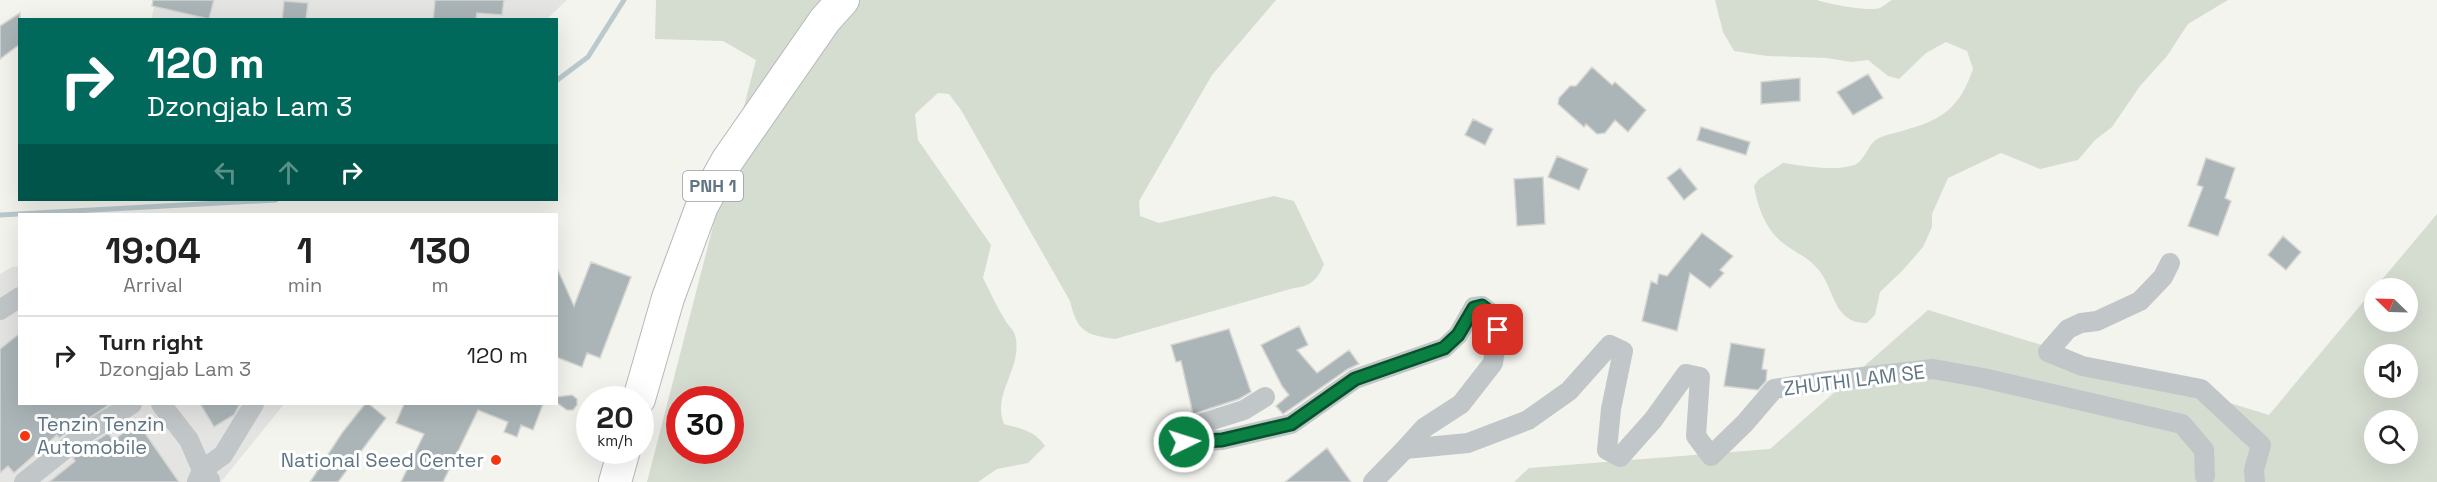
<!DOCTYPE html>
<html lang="en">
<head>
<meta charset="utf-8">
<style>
	body { margin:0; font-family:"Space Grotesk",sans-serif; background:#f6f6f6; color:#222; height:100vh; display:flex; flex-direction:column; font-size:22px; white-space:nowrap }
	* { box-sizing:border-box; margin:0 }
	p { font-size:20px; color:#767676 }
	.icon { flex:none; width:33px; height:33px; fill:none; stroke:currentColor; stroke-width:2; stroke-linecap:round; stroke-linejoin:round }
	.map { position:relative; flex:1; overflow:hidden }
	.sheet { position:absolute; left:18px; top:213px; width:540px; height:192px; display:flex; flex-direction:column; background:#fff; border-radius:0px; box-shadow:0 6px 24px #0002 }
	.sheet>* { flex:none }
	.banner { position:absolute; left:18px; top:18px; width:540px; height:183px; border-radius:0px; box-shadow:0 6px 24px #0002; background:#00695c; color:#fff; overflow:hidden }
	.needle { width:39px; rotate:293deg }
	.controls { position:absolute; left:2364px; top:278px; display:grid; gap:12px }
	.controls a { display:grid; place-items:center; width:54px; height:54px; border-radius:50%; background:#fff; box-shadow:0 6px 24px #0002; font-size:30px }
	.speed { position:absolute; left:576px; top:386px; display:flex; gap:12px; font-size:30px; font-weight:700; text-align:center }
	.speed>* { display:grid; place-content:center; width:78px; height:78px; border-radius:50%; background:#fff; box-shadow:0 6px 24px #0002; line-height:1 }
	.speed small { font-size:15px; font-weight:400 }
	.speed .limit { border:9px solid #d22; background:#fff; color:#111 }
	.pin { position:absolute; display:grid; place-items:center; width:51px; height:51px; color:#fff; margin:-26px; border-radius:12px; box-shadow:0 3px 9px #0006 }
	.me { position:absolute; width:66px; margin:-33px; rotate:86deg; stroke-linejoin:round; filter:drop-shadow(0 0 4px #0008) }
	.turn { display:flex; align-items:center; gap:21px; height:126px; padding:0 30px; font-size:27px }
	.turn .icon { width:78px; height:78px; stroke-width:2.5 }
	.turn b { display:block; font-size:42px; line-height:51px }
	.lanes { display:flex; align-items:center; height:57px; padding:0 30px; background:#0003; justify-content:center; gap:30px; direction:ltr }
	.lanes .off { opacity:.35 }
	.eta { display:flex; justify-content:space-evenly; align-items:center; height:102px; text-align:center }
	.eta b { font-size:36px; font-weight:700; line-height:42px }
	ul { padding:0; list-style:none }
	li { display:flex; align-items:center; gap:18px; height:78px; padding:0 30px; border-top:2px solid #e0e0e0 }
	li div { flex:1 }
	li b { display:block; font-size:22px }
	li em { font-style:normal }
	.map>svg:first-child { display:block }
	.built { fill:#e4e5e3 }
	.green { fill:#d5dcd0; fill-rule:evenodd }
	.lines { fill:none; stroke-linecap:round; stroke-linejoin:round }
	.stream { stroke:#bbc9cd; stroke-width:5 }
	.building { fill:#abb5b8; stroke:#d5d5d2; stroke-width:1.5 }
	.primary-casing { stroke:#b4b9bc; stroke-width:34 }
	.minor { stroke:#c1c6c8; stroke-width:20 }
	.primary { stroke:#fff; stroke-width:32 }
	.route-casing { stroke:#07532c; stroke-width:15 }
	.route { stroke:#0b8043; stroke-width:10 }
	.poi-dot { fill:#f4370f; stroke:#fff; stroke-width:2 }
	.labels { text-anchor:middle; stroke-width:6; stroke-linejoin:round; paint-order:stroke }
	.shield { fill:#fff; stroke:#909fa8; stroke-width:1.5 }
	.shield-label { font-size:18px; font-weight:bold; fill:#607683 }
	.street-label { font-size:20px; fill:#607683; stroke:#fff }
	.poi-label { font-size:20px; fill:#607683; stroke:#fff; text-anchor:start }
</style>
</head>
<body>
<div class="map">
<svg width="2437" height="482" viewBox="0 0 2437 482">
	<rect width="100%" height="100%" fill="#f4f4ef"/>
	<path class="built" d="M156,0H567L546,20H151Z
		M19,266L20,404H284L221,482H0V274L12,267Z"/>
	<path class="green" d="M656,0H1276L1212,75L1139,201L1140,216L1159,223L1274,196L1294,201L1324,264C1318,279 1310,287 1294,288L1115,339C1085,335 1077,331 1070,301L961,110L949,94L938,93L915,114L918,140L991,245L983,278C990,292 997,307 1005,320C1009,327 1015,330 1016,339C1021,370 992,394 1004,424C1021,429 1034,430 1045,446L1028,463L997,469L978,482H647L756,60L723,41L655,39ZM680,399H730V450H680Z
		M1715,0H1817C1828,4 1870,12 1880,8C1884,6 1888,2 1892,0H2228L2188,24L2167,56L2140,86L2112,127L2095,140L2078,160L2040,169L2001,153L1948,178L1932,214V227L1923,247L1903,270L1880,292L1875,315L1867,323C1832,324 1835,287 1817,268C1808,257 1794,252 1783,243C1765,229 1758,208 1754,186L1759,179L1783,163C1806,166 1828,171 1851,166C1866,163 1866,144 1879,138C1887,134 1897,133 1905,130C1943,120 1960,107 1973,69L1967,51L1946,42L1926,53L1899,79L1888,76L1868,60L1851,62L1827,58L1767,56L1734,51L1723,32Z
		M2437,214V482H1514L1529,468L1770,449L1928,310L2269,415L2374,289V321H2408V288H2375ZM2374,354H2408V387H2374ZM2374,420H2408V453H2374Z"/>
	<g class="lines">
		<path class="stream" d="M556,81L588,57L624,0
			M0,215L276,200"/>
	</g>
	<path class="building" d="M153,0H214L209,19L152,6Z
		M435,0H504L502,15L477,13L476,20H433Z
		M284,1L308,3L306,20H282Z
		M20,13V44L0,59V26Z
		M1592,67L1612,85L1615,82L1646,110L1628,132L1615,120L1605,133L1597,134L1586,124L1584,127L1558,104L1559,98L1570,86H1576Z
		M1868,74L1883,98L1853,115L1837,92Z
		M1800,78V101L1761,104V82Z
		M1473,119L1493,129L1485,145L1465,135Z
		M1701,127L1750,142L1746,155L1697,140Z
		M1557,156L1588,169L1579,190L1548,177Z
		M2206,158L2235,168L2225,198L2231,201L2218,236L2188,226L2203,187L2197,185Z
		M1680,168L1697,189L1684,200L1667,178Z
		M1543,177L1545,224L1517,226L1514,179Z
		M1702,233L1733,256L1720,270L1724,273L1710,288L1690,273L1677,331L1642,321L1651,281L1657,284L1659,274L1667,276Z
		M2283,236L2301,252L2286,270L2268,255Z
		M591,262L631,277L600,358L587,353L582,367L556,357V266L574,306Z
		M1299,326L1308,345L1297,350L1317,373L1349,350L1359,364L1348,369L1283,414L1276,406L1289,395L1282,386L1261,345Z
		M1229,329L1251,392L1239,399L1193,414L1181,361L1176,362L1171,345Z
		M20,333V404H110L59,438L57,435L14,473L8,466L0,473V349Z
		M1731,343L1765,349L1762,369L1767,370L1766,381L1758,390L1724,386Z
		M572,395L577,399V405L573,410H567L556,402V397Z
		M200,404H240L234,415L214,427Z
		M365,404H369L386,418L338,482H310L342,433Z
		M404,404H543L533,430L521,425L517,437L504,432L508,422L478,410L443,482H401L424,434L396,423Z
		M138,423L179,482H49L75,461L73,458L91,444L108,433L113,440Z
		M1327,448L1351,482H1285Z"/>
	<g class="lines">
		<g class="primary-casing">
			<path id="primary" d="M639,399L668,298L702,206L727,161L825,20L843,0
				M615,482L624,450"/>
		</g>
		<path class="minor" d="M2170,263L2163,277L2140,301L2097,321L2081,323L2068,329L2048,352L2082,366L2201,389L2261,445L2254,470L2255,482
			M0,310L20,297
			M1265,397L1244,410L1184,429V442L1222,440L1291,424L1355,379L1444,348L1458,335L1474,307L1482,306L1492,314L1498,330L1493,363L1461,404L1424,428L1405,449
			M161,404L189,440L202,470L210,480
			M24,482L84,434L132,404
			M197,482L202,470L223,455L254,404
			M1373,482L1405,449L1468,443L1528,420L1569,391L1610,345L1623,351L1611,409L1607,450L1620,457L1653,420L1686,374L1700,377L1696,436L1711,456L1745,423L1774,389L1827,381L1933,369L1983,378L2182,424L2204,450L2205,476"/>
		<use href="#primary" class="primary"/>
	</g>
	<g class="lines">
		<g class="route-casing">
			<path id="route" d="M1184,442L1222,440L1291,424L1355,379L1444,348L1458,335L1474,308L1482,306L1492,314L1498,330"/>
		</g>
		<use href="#route" class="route"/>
	</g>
	<g class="poi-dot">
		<circle cx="25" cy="436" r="6"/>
		<circle cx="496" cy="460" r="6"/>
	</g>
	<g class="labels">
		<rect class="shield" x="683" y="171" width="60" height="30" rx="4.5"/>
		<g class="shield-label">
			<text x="713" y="192">PNH 1</text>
		</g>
		<g class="street-label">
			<text transform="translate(1854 380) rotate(-7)" y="7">ZHUTHI LAM SE</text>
		</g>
		<g class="poi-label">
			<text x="37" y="431">Tenzin Tenzin<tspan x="37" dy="23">Automobile</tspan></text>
			<text x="484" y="467" text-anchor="end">National Seed Center</text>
		</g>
	</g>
</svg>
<div class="controls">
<a><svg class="needle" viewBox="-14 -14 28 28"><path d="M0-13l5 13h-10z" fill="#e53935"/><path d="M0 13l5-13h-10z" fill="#767676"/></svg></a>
<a><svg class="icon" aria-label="sound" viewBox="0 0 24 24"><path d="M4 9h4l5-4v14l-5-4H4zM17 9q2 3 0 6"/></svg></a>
<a><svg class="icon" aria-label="search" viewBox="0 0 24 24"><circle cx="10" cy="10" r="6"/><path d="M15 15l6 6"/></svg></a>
</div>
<div class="speed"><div>20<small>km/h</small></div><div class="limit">30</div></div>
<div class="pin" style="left:1498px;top:330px;background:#d93025"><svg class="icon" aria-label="arrive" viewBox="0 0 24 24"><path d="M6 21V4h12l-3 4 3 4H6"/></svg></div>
<svg class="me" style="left:1184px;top:442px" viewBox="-20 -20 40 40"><circle r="17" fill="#0b8043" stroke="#fff" stroke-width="3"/><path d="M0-11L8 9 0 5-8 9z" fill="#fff"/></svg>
<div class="banner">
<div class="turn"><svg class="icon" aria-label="right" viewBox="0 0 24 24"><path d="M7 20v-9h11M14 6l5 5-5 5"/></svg><div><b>120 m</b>Dzongjab Lam 3</div></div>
<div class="lanes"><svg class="icon off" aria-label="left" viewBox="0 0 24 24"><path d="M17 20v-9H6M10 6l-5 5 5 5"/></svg><svg class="icon off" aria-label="ahead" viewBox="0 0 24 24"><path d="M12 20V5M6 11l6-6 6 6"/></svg><svg class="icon" aria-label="right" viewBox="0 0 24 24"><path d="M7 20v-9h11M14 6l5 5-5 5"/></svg></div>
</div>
<section class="sheet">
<div class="eta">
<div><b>19:04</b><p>Arrival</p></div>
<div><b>1</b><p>min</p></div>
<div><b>130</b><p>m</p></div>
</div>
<ul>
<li><svg class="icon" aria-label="right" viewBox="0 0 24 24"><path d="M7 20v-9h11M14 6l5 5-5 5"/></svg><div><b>Turn right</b><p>Dzongjab Lam 3</p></div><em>120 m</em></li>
</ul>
</section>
</div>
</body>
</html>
